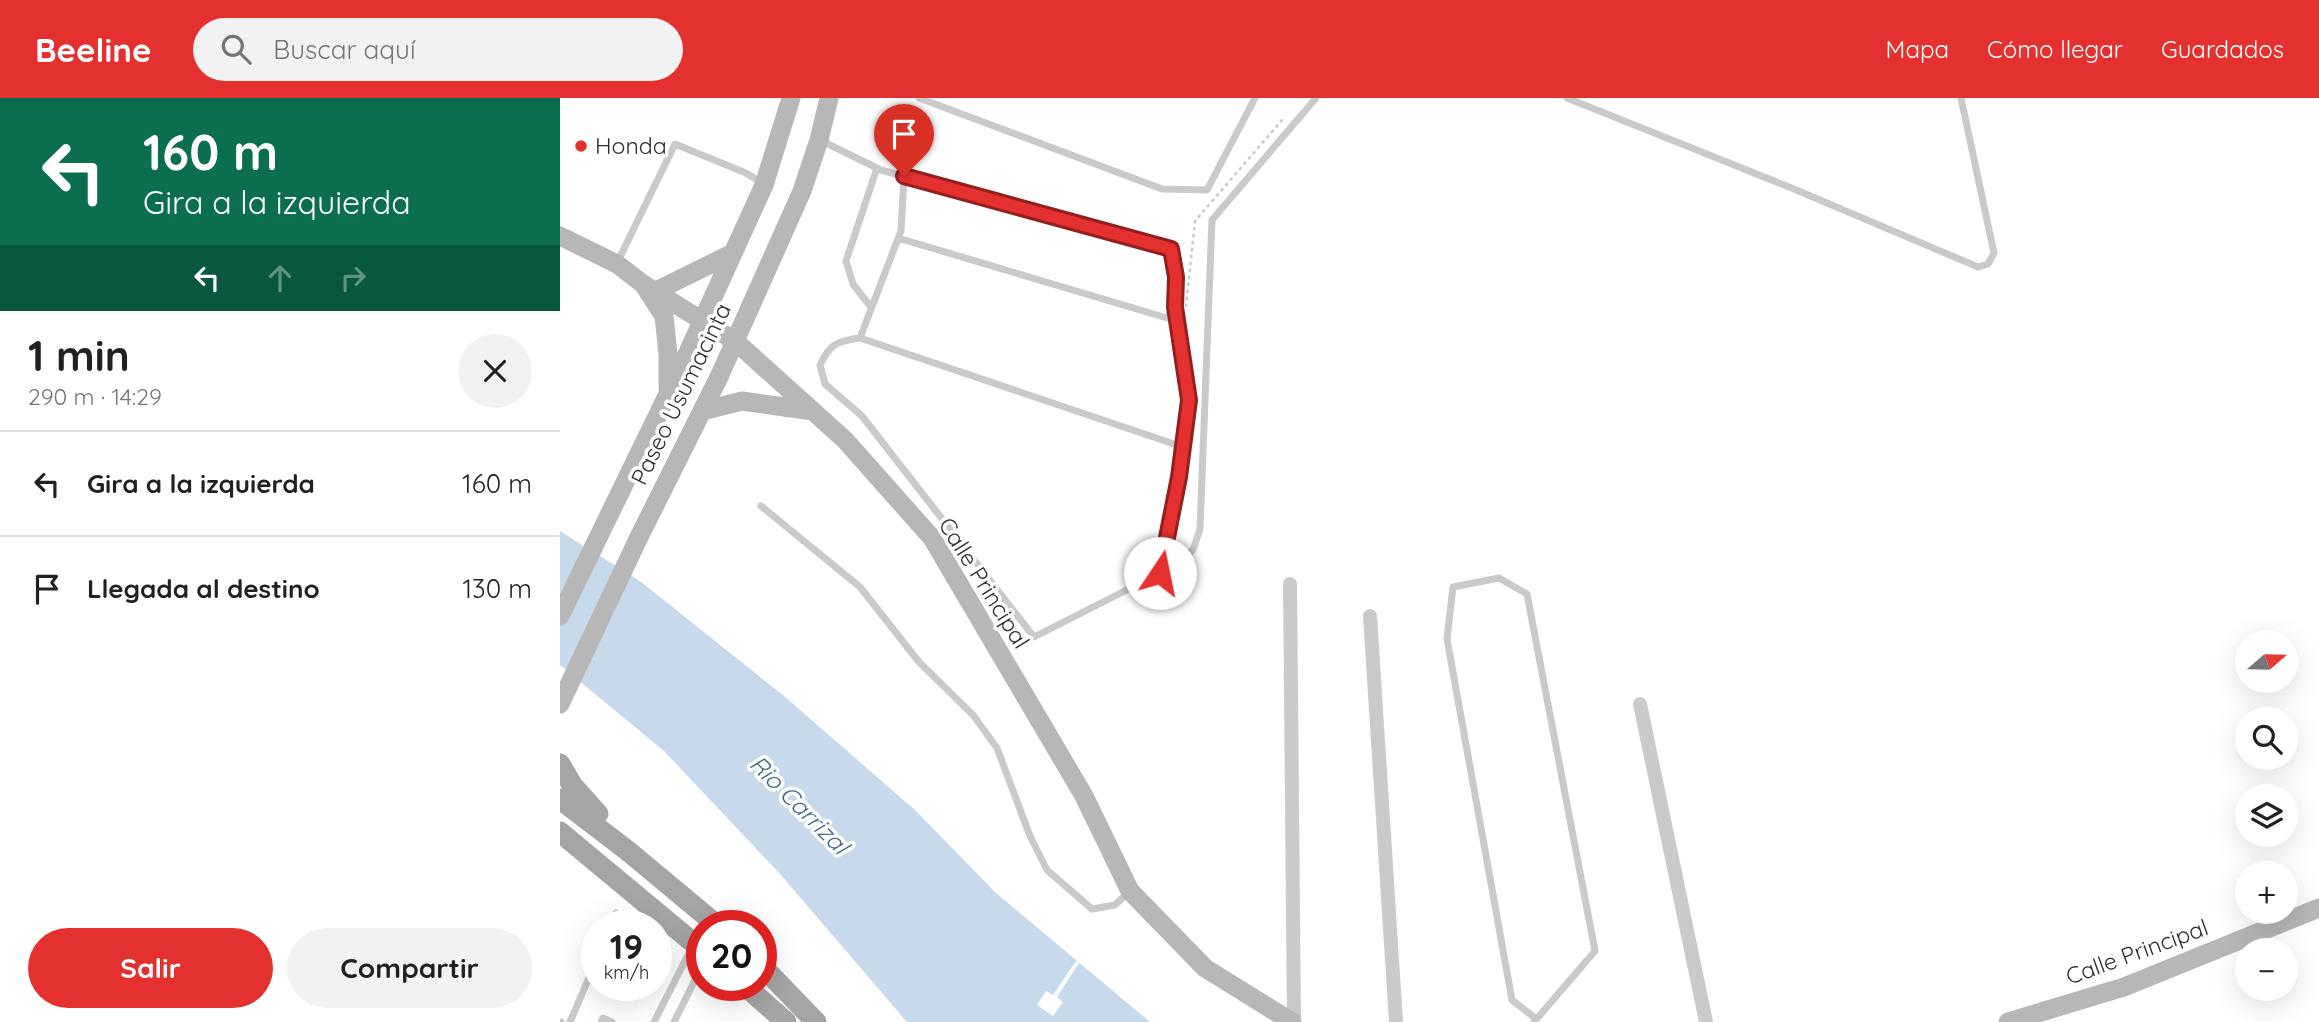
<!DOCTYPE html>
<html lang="es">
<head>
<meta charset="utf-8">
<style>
	body { margin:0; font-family:Quicksand,sans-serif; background:#f2f2f2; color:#202124; height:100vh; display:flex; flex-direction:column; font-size:26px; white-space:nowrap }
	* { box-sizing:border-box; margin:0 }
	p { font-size:23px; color:#757577 }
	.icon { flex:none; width:38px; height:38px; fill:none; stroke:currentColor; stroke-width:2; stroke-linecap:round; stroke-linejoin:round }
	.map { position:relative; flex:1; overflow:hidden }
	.details { display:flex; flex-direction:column; background:#fff; width:560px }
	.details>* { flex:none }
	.hud { background:#0b6e4f; color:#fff; overflow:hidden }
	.needle { width:46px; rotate:70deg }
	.controls { position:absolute; left:1675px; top:532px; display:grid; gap:14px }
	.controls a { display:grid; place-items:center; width:63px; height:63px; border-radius:50%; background:#fff; box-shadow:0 7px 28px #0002; font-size:35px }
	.speed { position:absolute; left:21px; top:812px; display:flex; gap:14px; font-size:35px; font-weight:700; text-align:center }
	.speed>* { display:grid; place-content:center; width:91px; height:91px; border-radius:50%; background:#fff; box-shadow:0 7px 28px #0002; line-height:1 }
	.speed small { font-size:18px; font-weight:400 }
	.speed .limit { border:10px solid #d22; background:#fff; color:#111 }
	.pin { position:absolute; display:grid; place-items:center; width:60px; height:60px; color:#fff; margin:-72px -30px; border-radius:50% 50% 50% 0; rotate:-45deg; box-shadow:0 0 7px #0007 }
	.pin .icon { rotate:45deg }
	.me { position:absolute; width:77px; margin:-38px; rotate:11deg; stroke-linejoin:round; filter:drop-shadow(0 0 5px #0008) }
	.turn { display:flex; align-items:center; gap:24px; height:147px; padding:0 28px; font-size:32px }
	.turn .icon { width:91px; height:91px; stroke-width:2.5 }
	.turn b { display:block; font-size:49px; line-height:60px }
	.lanes { display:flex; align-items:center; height:66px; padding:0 28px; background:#0003; justify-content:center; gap:35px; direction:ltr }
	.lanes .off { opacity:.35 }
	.round { display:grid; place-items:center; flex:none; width:74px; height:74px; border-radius:37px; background:#f2f2f2 }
	.head { display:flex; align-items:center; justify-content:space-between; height:119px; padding:0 28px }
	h1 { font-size:42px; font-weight:700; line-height:52px }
	.primary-button { display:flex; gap:14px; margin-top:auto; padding:14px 28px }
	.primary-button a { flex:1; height:80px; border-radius:42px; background:#e4302f; color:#fff; font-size:28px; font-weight:700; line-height:80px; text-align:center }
	.primary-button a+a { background:#f2f2f2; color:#202124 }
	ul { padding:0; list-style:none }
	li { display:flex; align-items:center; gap:21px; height:105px; padding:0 28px; border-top:2px solid #e0e0e0 }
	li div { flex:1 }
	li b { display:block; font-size:26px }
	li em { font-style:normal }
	header { display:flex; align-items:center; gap:42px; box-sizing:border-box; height:98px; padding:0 35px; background:#e4302f; color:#fff }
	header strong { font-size:33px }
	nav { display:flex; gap:38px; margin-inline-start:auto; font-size:24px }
	.search { width:490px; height:63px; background:#f2f2f2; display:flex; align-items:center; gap:18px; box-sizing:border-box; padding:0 24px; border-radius:38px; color:#757577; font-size:26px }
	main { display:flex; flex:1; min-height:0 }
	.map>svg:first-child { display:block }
	.water { fill:#c6daeb }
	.pier { fill:#fff }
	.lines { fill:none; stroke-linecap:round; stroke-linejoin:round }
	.path { stroke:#cacaca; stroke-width:2.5; stroke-dasharray:3.5 3.5; stroke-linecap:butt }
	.service { stroke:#cacaca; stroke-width:7 }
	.minor { stroke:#cacaca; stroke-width:14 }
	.secondary { stroke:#b7b7b7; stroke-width:19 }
	.primary { stroke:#a5a5a5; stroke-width:21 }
	.route-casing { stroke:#941f1f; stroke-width:18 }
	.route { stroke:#e4302f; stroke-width:12 }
	.poi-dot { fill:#e4302f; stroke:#fff; stroke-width:2.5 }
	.labels { text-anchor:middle; stroke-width:7; stroke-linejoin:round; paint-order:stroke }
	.poi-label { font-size:23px; fill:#2d2d2d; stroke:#fff; text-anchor:start }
	.street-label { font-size:23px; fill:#2d2d2d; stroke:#fff }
	.water-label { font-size:24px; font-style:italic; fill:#3c688e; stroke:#fff }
</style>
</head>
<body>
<header>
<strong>Beeline</strong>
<div class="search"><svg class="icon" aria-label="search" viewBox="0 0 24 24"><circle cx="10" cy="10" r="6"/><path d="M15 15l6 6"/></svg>Buscar aquí</div>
<nav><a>Mapa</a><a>Cómo llegar</a><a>Guardados</a></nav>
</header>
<main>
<section class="details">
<div class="hud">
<div class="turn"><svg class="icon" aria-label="left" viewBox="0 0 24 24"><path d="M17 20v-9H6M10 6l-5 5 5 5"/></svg><div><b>160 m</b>Gira a la izquierda</div></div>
<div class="lanes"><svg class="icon" aria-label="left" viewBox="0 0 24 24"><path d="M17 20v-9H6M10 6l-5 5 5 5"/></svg><svg class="icon off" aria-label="ahead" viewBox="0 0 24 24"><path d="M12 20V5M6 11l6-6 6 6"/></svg><svg class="icon off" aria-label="right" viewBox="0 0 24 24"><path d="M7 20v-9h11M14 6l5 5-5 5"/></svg></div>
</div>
<div class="head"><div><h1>1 min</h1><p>290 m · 14:29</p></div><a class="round"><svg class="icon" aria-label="close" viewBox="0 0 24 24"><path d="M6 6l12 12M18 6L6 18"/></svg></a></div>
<ul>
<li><svg class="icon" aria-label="left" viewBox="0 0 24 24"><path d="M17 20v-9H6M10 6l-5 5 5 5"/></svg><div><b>Gira a la izquierda</b></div><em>160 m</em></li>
<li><svg class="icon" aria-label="arrive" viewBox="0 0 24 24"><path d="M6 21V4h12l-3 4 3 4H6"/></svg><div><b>Llegada al destino</b></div><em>130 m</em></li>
</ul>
<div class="primary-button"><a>Salir</a><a>Compartir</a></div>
</section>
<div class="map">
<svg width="1759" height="924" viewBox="0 0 1759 924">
	<rect width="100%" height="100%" fill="#fff"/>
	<path class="water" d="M0,433L80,483L224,598L355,712L436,795L590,924H347L220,776L104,653L0,567Z"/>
	<path class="pier" d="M516,863L519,865L497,899L503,904L493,918L477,907L486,893L493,897Z"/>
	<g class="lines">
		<path class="path" d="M626,209L635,123L723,21"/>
		<path class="service" d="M359,0L602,91L647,92L695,0
			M1007,0L1234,91L1418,169L1428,166L1434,155L1401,0
			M260,42L321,72L611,151C616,175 621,200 607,220L338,140
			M57,165L115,46L186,75L204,86
			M310,208L293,186L286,163L317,70
			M300,240L341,133L344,78
			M623,349L300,240C277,243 270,246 260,267L265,286L302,318L474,539L608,471L633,452L640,431L652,122L756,0
			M201,408L300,489L359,564L413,617L437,650L470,738L487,772L532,811L555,807L570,793
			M600,475L619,379L629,301L615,210
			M50,828L56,815
			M0,924H1
			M10,924L37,861
			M41,924L43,920L52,924
			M94,924L132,849
			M114,924L142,868
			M974,924L1035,853L967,496L939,480L893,489L887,541L952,902L975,920"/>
		<path class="minor" d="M730,486L734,924
			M810,518L836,924
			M1080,606L1146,924"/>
		<path class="secondary" d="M0,138L57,166L83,186L175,243L285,342L372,440L524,698L570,793L645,870L732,924
			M85,189L104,218L108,256V290
			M96,193L173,155
			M142,313L182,303L253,313
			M0,518L125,261L204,87L231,0
			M0,606L79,439L159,279L242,93L259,42L269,0
			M1448,924L1564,889L1759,810"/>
		<path class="primary" d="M0,666L12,687L38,716
			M0,701L68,753L158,828
			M0,734L142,852
			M201,867L256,924
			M184,887L226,924"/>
	</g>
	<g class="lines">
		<g class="route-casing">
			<path id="route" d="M344,78L611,151L616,179L615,209L629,302L619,379L600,475"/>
		</g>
		<use href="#route" class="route"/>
	</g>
	<circle class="poi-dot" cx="21" cy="48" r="7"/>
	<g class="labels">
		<g class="poi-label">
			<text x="35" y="56">Honda</text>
		</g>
		<g class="street-label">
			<text transform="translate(121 296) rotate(-64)" y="8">Paseo Usumacinta</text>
			<text transform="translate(424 485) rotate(58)" y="8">Calle Principal</text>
			<text transform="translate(1577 854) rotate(-20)" y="8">Calle Principal</text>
		</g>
		<g class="water-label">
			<text transform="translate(239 707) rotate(45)" y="8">Rio Carrizal</text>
		</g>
	</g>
</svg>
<div class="controls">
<a><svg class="needle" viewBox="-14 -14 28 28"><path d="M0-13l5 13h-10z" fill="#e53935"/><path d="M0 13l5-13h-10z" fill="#757577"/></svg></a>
<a><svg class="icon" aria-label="search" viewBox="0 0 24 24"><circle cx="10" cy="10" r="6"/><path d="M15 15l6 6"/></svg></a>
<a><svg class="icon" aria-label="layers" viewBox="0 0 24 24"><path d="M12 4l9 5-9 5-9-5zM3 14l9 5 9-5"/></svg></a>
<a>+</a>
<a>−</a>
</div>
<div class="speed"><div>19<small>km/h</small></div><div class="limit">20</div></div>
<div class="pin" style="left:344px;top:78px;background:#d93025"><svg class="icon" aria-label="arrive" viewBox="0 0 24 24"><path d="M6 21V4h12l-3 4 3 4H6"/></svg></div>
<svg class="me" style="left:600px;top:475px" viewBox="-20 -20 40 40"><circle r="19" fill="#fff"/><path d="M0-13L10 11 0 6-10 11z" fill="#e4302f"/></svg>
</div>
</main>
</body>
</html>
